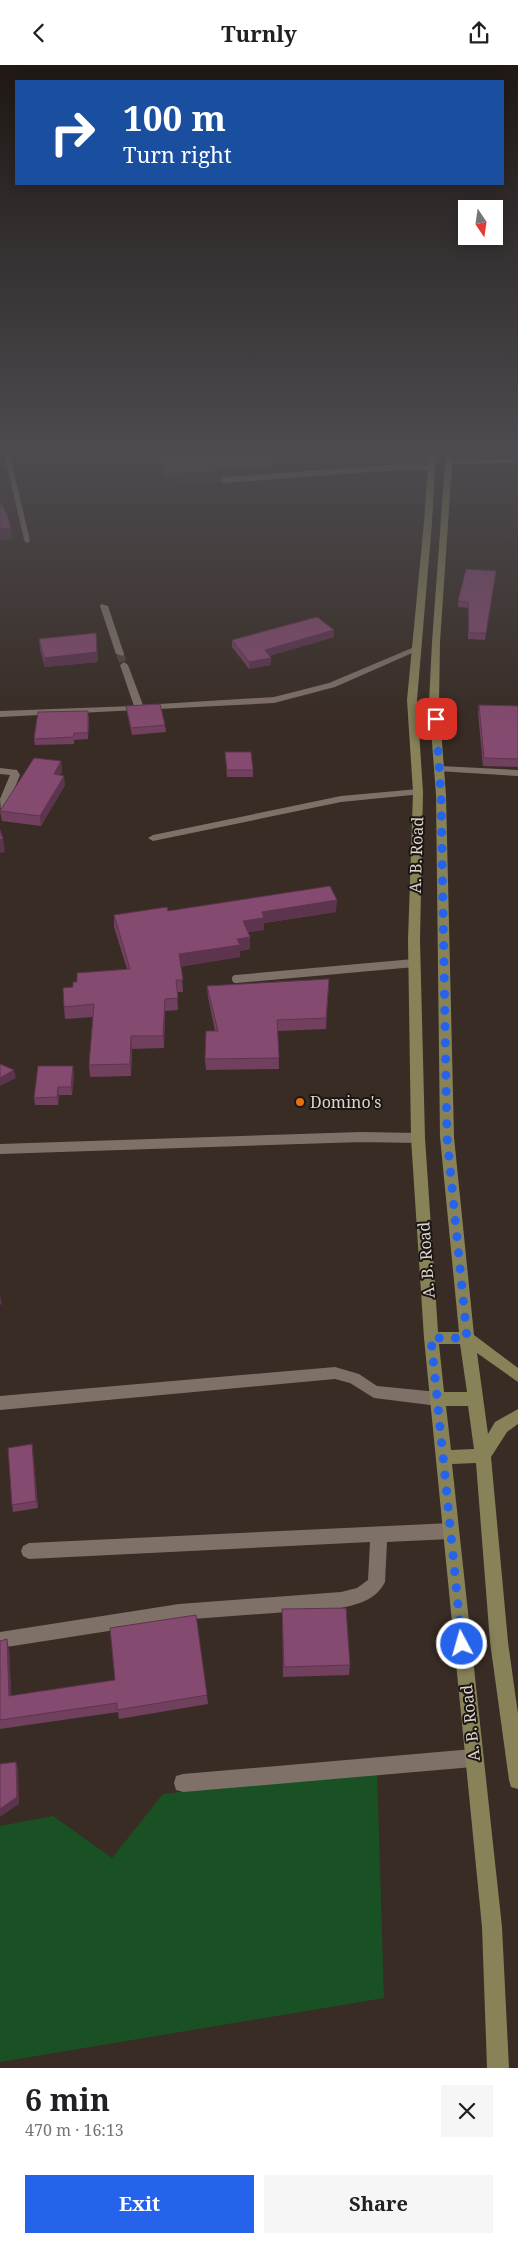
<!DOCTYPE html>
<html lang="en">
<head>
<meta charset="utf-8">
<style>
	body { margin:0; font-family:"Noto Serif",serif; background:#f6f6f6; color:#202124; height:100vh; display:flex; flex-direction:column; font-size:19px; white-space:nowrap }
	* { box-sizing:border-box; margin:0 }
	p { font-size:16px; color:#757577 }
	.icon { flex:none; width:28px; height:28px; fill:none; stroke:currentColor; stroke-width:2; stroke-linecap:round; stroke-linejoin:round }
	.map { position:relative; height:2003px; overflow:hidden }
	.panel { display:flex; flex-direction:column; background:#fff; flex:1 }
	.panel>* { flex:none }
	.top-card { position:absolute; left:15px; top:15px; width:489px; height:105px; border-radius:0px; box-shadow:0 2px 12px #0003; background:#1a4fa0; color:#fff; overflow:hidden }
	.needle { width:32px; rotate:167deg }
	.controls { position:absolute; left:458px; top:135px; display:grid; gap:10px }
	.controls a { display:grid; place-items:center; width:45px; height:45px; border-radius:0px; background:#fff; box-shadow:0 2px 12px #0003; font-size:25px }
	.pin { position:absolute; display:grid; place-items:center; width:42px; height:42px; color:#fff; margin:-21px; border-radius:10px; box-shadow:0 2px 8px #0006 }
	.me { position:absolute; width:55px; margin:-28px; rotate:354deg; stroke-linejoin:round; filter:drop-shadow(0 0 4px #0008) }
	.turn { display:flex; align-items:center; gap:18px; height:105px; padding:0 25px; font-size:22px }
	.turn .icon { width:65px; height:65px; stroke-width:2.5 }
	.turn b { display:block; font-size:35px; line-height:42px }
	.round { display:grid; place-items:center; flex:none; width:52px; height:52px; border-radius:0px; background:#f6f6f6 }
	.overview { display:flex; align-items:center; justify-content:space-between; height:85px; padding:0 25px }
	h1 { font-size:30px; font-weight:700; line-height:38px }
	.action { display:flex; gap:10px; margin-top:auto; padding:10px 25px }
	.action a { flex:1; height:58px; border-radius:0px; background:#2563eb; color:#fff; font-size:20px; font-weight:700; line-height:58px; text-align:center }
	.action a+a { background:#f6f6f6; color:#202124 }
	header { display:flex; justify-content:space-between; align-items:center; height:65px; padding:0 25px; background:#fff; font-size:22px; font-weight:700 }
	.map>svg:first-child { display:block }
	.built { fill:#453327 }
	.green { fill:#1a5124 }
	.lines { fill:none; stroke-linecap:round; stroke-linejoin:round }
	.street-tunnel { stroke:#51453e; stroke-width:8; stroke-dasharray:8 4; stroke-linecap:butt }
	.lane-far2 { stroke:#807168; stroke-width:5.5 }
	.lane-far1 { stroke:#807168; stroke-width:8 }
	.lane { stroke:#807168; stroke-width:10 }
	.street { fill:#807168; fill-rule:evenodd }
	.secondary { fill:#888259; fill-rule:evenodd }
	.wall { fill:#72405f }
	.shaded-wall { fill:#5d344e }
	.building { fill:#854a6f; stroke:#5d344e }
	.route { stroke:#2563eb; stroke-width:9; stroke-dasharray:0 16.2 }
	.food-dot { fill:#e8710a; stroke:#1b1612; stroke-width:2 }
	.labels { text-anchor:middle; stroke-width:4; stroke-linejoin:round; paint-order:stroke }
	.street-label { font-size:16px; fill:#ded5d0; stroke:#1b1612 }
	.poi-label { font-size:16px; fill:#ded5d0; stroke:#1b1612; text-anchor:start }
</style>
</head>
<body>
<header><svg class="icon" aria-label="back" viewBox="0 0 24 24"><path d="M15 5l-7 7 7 7"/></svg>Turnly<svg class="icon" aria-label="share" viewBox="0 0 24 24"><path d="M12 15V3M7 8l5-5 5 5M5 13v7h14v-7"/></svg></header>
<div class="map">
<svg width="518" height="2003" viewBox="0 0 518 2003">
	<rect width="100%" height="100%" fill="#382c24"/>
	<path class="built" d="M129,385H412L414,396L406,404L263,416L180,418L162,412L159,402Z"/>
	<path class="green" d="M377,1705L384,1933L0,1997V1761L53,1751L112,1793L163,1729Z"/>
	<g class="lines">
		<path class="street-tunnel" d="M120,589L124,600"/>
		<path class="lane-far2" d="M7,389L27,475
			M0,390L71,385
			M224,415L401,402L431,403"/>
		<path class="lane-far1" d="M236,914L414,898"/>
		<path class="lane" d="M0,1084L361,1072L418,1073"/>
		<path class="street" d="M518,394V398L449,399L445,397L449,395Z
			M101,539L108,541L124,589L123,591L116,589L100,541Z
			M412,583L419,585L335,622L274,638L0,652V646L134,641L120,600L124,597L128,600L143,640L274,632L329,618Z
			M440,701L518,705V711L437,706L435,704Z
			M0,703L17,705L20,710L6,744L1,747L0,734L10,710L0,709Z
			M418,724L423,727L422,729L341,737L153,776L148,773L153,770L341,731Z
			M335,1302L359,1309L377,1321L438,1327L443,1329L446,1334L443,1339L438,1341L374,1333L350,1318L335,1314L0,1345V1331Z
			M451,1458L457,1461L459,1466L457,1471L451,1474L387,1477L385,1517C376,1535 359,1539 341,1543L179,1555L0,1583V1567L179,1539L341,1527L357,1523L368,1515L370,1477L29,1494L23,1491L21,1486L23,1481L29,1478Z
			M473,1684L480,1686L482,1693L480,1700L473,1702L183,1727L176,1725L174,1718L176,1711L183,1709Z"/>
		<path class="secondary" d="M429,385H436L432,457L417,635L423,727L420,875L425,1073L438,1267H459L440,1072L436,730L429,637L432,577L446,385H453L440,577L439,637L446,730L454,1072L474,1270L518,1303V1317L477,1288L488,1369L495,1357L518,1344V1359L507,1367L491,1392L508,1577L518,1649V1724L511,1722L509,1715L490,1577L476,1398L452,1399L502,1862L509,2003H487L482,1862L424,1273L411,1073L408,875L413,727L407,635L424,457ZM439,1279H460L467,1327H444ZM446,1341H468L474,1384L451,1385Z"/>
	</g>
	<path class="wall" d="M157,385H270L273,392V402L164,409Z
		M496,506L485,575L468,574V543L458,542V536Z
		M334,565V572L269,591L271,593V600L249,604L232,582V575Z
		M96,568L98,597L45,602L40,584L39,574Z
		M479,640L518,641V702L483,701L478,648Z
		M126,641L165,660L166,667L132,670L127,648Z
		M89,652L88,674L74,675V679L35,680L34,674Z
		M225,687L253,705V712H227Z
		M61,696L62,706L60,710L65,720L41,761L2,756L0,746Z
		M168,846L336,847L264,858V865L248,867L250,872V884L240,886V892L181,901L183,927H177L178,945L165,946L164,983L132,984L131,1011L90,1012L89,1000L93,952L65,954L64,942L77,917L127,904L114,862V850Z
		M329,914L326,964L278,966L279,1004L206,1005L205,994L215,966L208,932L207,921Z
		M74,1008L72,1030H59L58,1040H35L34,1033Z
		M32,1379L33,1386L38,1443L13,1447L12,1440Z
		M282,1544L350,1600L349,1610L283,1612Z
		M0,1576L9,1584L11,1631L207,1630L208,1639L119,1654L118,1647L0,1664Z"/>
	<path class="shaded-wall" d="M11,463L12,474L0,475V464Z
		M334,565V572L265,592V585Z
		M96,568L98,597L45,602L44,593Z
		M271,593V600L249,604V597Z
		M61,696L62,706L55,719L54,709Z
		M64,711L65,720L41,761L40,751Z
		M3,774L5,787L0,788V775Z
		M337,835L336,847L264,858V865L243,868V856L262,847Z
		M250,872V884L240,886V892L180,902L179,889L237,874Z
		M165,934V946L164,983L163,971Z
		M131,971L132,984L131,1011L130,999Z
		M73,1001L74,1008L72,1030L71,1022Z
		M14,1005L16,1013L0,1021V1013Z
		M58,1022L59,1030L58,1040L57,1032Z
		M0,1229L2,1239L0,1240Z
		M32,1379L33,1386L38,1443L36,1436Z
		M7,1574L9,1584L12,1640L9,1631Z
		M16,1697L18,1703L19,1739L0,1752V1744Z"/>
	<path class="building" d="M160,385H270L273,392L164,399Z
		M0,437L7,449L11,463L0,464Z
		M466,504L496,506L486,568H469L468,537L458,536Z
		M317,552L334,565L265,585L271,593L249,597L232,575Z
		M96,568L97,587L44,593L39,574Z
		M160,639L165,660L131,663L126,641Z
		M479,640L518,641V694L484,693Z
		M88,646V668H74L73,672L34,674L38,647Z
		M225,687H251L253,705H227Z
		M34,693L61,696L54,709L64,711L40,751L0,746Z
		M0,765L3,774L0,775Z
		M330,821L337,835L262,847L264,853L243,856L250,872L237,874L240,880L179,889L183,915H176L178,933L165,934L163,971H131L130,999L89,1000L94,939L64,942L63,923L73,922V917H77V908L130,904L114,850L167,842L168,846Z
		M329,914L326,953L277,955L279,993L205,994L206,966H218L207,921Z
		M0,999L14,1005L0,1013Z
		M38,1001H73L71,1022H58L57,1032L34,1033Z
		M32,1379L36,1436L12,1440L8,1383Z
		M346,1543L350,1600L284,1602L282,1544Z
		M196,1550L207,1630L117,1645V1638L0,1655V1576L7,1574L9,1631L115,1615L110,1563Z
		M16,1697L17,1732L0,1744V1699Z"/>
	<linearGradient id="sky" x2="0" y2="1"><stop stop-color="#1f1814"/><stop offset="0.58" stop-color="#4d4b50"/><stop offset="1" stop-color="#4d4b50" stop-opacity="0"/></linearGradient>
	<rect width="518" height="665" fill="url(#sky)"/>
	<g class="lines">
		<path class="route" d="M436,654L441,730L447,1072L467,1273H431L462,1579"/>
	</g>
	<circle class="food-dot" cx="300" cy="1037" r="5"/>
	<g class="labels">
		<g class="street-label">
			<text transform="translate(416 790) rotate(-88)" y="6">A. B. Road</text>
			<text transform="translate(426 1195) rotate(-94)" y="6">A. B. Road</text>
			<text transform="translate(470 1658) rotate(-96)" y="6">A. B. Road</text>
		</g>
		<g class="poi-label">
			<text x="310" y="1043">Domino's</text>
		</g>
	</g>
</svg>
<div class="controls">
<a><svg class="needle" viewBox="-14 -14 28 28"><path d="M0-13l5 13h-10z" fill="#e53935"/><path d="M0 13l5-13h-10z" fill="#757577"/></svg></a>
</div>
<div class="pin" style="left:436px;top:654px;background:#d93025"><svg class="icon" aria-label="arrive" viewBox="0 0 24 24"><path d="M6 21V4h12l-3 4 3 4H6"/></svg></div>
<svg class="me" style="left:462px;top:1579px" viewBox="-20 -20 40 40"><circle r="17" fill="#2563eb" stroke="#fff" stroke-width="3"/><path d="M0-11L8 9 0 5-8 9z" fill="#fff"/></svg>
<div class="top-card">
<div class="turn"><svg class="icon" aria-label="right" viewBox="0 0 24 24"><path d="M7 20v-9h11M14 6l5 5-5 5"/></svg><div><b>100 m</b>Turn right</div></div>
</div>
</div>
<section class="panel">
<div class="overview"><div><h1>6 min</h1><p>470 m · 16:13</p></div><a class="round"><svg class="icon" aria-label="close" viewBox="0 0 24 24"><path d="M6 6l12 12M18 6L6 18"/></svg></a></div>
<div class="action"><a>Exit</a><a>Share</a></div>
</section>
</body>
</html>
